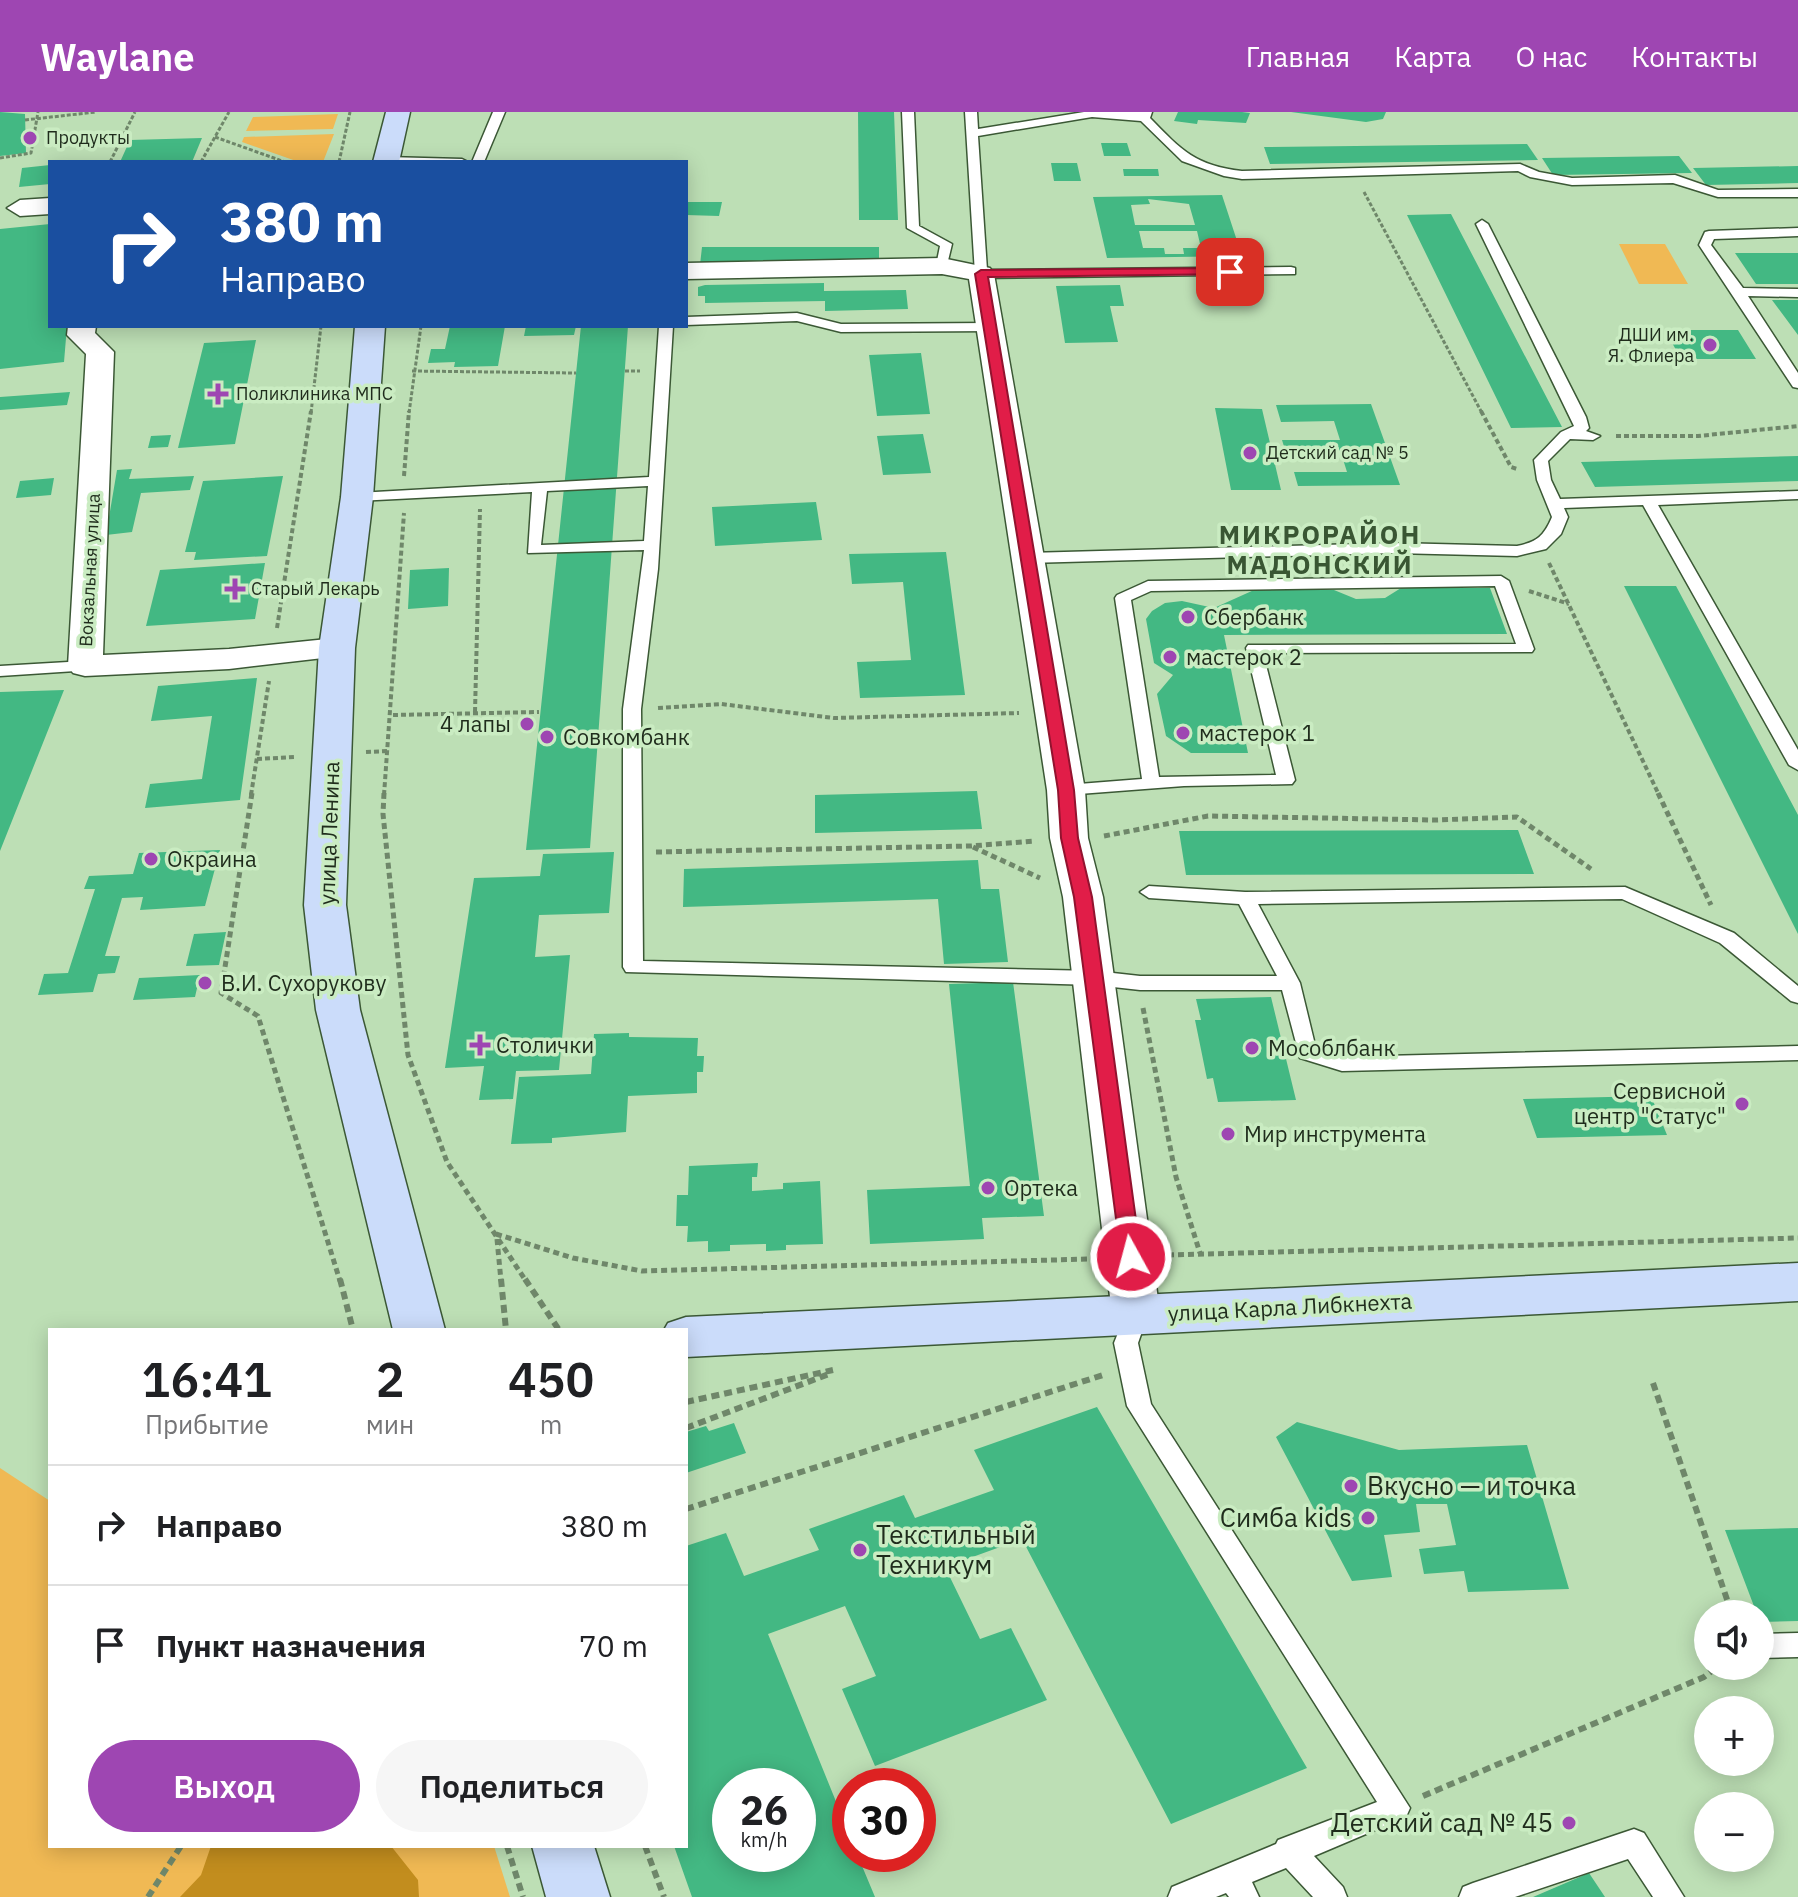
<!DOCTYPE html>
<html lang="ru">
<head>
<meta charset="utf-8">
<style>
	body { margin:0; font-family:"IBM Plex Sans",sans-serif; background:#f6f6f6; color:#202124; height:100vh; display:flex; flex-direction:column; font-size:30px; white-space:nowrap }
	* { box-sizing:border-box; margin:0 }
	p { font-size:26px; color:#757577 }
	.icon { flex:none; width:44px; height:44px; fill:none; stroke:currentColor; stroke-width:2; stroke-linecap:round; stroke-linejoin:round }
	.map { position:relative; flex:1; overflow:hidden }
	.panel { position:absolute; left:48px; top:1216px; width:640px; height:520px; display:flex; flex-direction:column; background:#fff; border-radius:0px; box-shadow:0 4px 20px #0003 }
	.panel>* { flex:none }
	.top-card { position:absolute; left:48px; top:48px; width:640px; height:168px; border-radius:0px; box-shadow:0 4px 20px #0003; background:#1a4fa0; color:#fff; overflow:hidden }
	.fabs { position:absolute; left:1694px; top:1488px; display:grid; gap:16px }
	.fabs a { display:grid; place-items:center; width:80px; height:80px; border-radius:50%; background:#fff; box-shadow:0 4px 20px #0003; font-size:40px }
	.speed { position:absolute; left:712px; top:1656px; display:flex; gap:16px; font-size:40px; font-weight:700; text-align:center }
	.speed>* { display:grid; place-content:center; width:104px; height:104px; border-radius:50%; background:#fff; box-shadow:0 4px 20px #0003; line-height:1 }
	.speed small { font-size:20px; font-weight:400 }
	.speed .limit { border:12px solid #d22; background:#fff; color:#111 }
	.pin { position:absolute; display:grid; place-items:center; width:68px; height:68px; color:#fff; margin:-34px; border-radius:16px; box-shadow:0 4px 12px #0006 }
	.me { position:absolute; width:88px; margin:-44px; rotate:353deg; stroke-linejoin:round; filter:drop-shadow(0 0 6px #0008) }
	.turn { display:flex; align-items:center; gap:28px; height:168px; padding:0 40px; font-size:36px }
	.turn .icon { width:104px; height:104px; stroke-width:2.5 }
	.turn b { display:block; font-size:56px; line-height:68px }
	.eta { display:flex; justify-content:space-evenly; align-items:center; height:136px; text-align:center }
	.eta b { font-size:48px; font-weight:600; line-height:56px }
	.action { display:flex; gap:16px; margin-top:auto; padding:16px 40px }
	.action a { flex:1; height:92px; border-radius:48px; background:#9e46b2; color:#fff; font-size:32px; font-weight:600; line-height:92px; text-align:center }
	.action a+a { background:#f6f6f6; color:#202124 }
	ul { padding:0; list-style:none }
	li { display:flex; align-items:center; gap:24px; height:120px; padding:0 40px; border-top:2px solid #e0e0e0 }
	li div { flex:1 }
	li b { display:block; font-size:30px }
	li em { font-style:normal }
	header { display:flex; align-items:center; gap:48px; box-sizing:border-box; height:112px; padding:0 40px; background:#9e46b2; color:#fff }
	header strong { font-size:38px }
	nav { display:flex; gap:44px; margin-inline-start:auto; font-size:28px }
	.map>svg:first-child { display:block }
	.green { fill:#f0b954 }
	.forest { fill:#c28d1e }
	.building { fill:#43b883; fill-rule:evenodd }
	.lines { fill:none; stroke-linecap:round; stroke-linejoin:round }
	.lane-casing { stroke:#3b5835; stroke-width:3 }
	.street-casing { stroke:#3b5835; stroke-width:3 }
	.secondary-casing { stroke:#3b5835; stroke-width:3 }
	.path-far3 { stroke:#6f876a; stroke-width:3; stroke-dasharray:4 2; stroke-linecap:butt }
	.path-far2 { stroke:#6f876a; stroke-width:4; stroke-dasharray:5 3; stroke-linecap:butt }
	.path-far1 { stroke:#6f876a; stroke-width:5; stroke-dasharray:6 4; stroke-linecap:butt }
	.path { stroke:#6f876a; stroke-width:6; stroke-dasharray:8 5; stroke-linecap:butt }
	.lane { fill:#fff; fill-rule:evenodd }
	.street { fill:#fff; fill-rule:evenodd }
	.secondary { fill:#cbdcfa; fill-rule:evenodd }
	.route { fill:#e11d48; stroke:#92132f; stroke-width:2 }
	.poi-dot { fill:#9e46b2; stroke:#caecc2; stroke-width:3 }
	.labels { text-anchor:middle; stroke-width:7; stroke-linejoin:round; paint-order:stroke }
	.far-poi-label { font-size:18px; fill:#1f2c1c; stroke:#caecc2; text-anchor:start }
	.far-street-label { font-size:18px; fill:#1f2c1c; stroke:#caecc2 }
	.poi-label { font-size:22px; fill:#1f2c1c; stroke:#caecc2; text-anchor:start }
	.street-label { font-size:22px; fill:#1f2c1c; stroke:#caecc2 }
	.far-district-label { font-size:26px; font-weight:bold; letter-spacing:2px; fill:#395633; stroke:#caecc2 }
	.near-poi-label { font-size:26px; fill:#1f2c1c; stroke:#caecc2; text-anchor:start }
</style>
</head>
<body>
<header>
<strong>Waylane</strong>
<nav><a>Главная</a><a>Карта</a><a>О нас</a><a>Контакты</a></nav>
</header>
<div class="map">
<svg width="1798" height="1785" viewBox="0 0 1798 1785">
	<rect width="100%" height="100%" fill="#bddfb5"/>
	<path class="green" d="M338,2L333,17L246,19L253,5Z
		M334,22L323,50H299L242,30L244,25Z
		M1619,132H1665L1688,172H1639Z
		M0,1356L50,1389V1734H494L510,1785H0Z"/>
	<path class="forest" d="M211,1734H391L418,1768L419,1785H180L201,1763Z"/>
	<path class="building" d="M0,0L25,2L26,41L0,44Z
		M858,0H894L898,108H859Z
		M1178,0H1242L1250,1L1246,11L1198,8L1197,12L1174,9Z
		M1291,0H1386L1383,7L1366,10Z
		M202,26L192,50H120L130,28Z
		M1101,31H1127L1131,44H1104Z
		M1527,32L1538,48L1270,52L1264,35Z
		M1679,44L1692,61L1553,63L1542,46Z
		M1051,51H1077L1081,69H1054Z
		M50,53V72L19,75L22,56Z
		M1798,54V71L1706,73L1693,56Z
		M1123,57H1158L1159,64H1124Z
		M1222,83L1242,144L1107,146L1093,85ZM1148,87L1189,92L1195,113H1135L1131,93L1150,92ZM1139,119H1197L1201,136H1183L1184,142H1165L1164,136H1143Z
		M686,90H722L719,104L686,103Z
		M1451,102L1562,315L1511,316L1407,103Z
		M50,112V214H67L64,250L0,257V117Z
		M702,135H879V153H700Z
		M1735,141H1798V172H1756Z
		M824,171V179L906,178L908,197L825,199V189L705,191V184H698V175L705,173Z
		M1120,173L1124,194H1110L1118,230L1065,231L1056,174Z
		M1772,188H1798V223Z
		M450,214H505L498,254L454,255L455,250L428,251L431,237H445Z
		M526,214H576L574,223L524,224Z
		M581,214H628L590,736L526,738Z
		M1665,218H1738L1756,247H1681Z
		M256,228L235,332L178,336L204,231Z
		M921,241L930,302L877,304L869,243Z
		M70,280L67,293L0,298V285Z
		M1371,292L1400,373L1298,374L1294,360H1347L1342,344H1287L1282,328H1340L1334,309L1281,310L1276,293Z
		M1215,296L1262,297L1281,378H1231Z
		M923,322L931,361L883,363L877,324Z
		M171,323L168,335L148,336L151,324Z
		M1798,344V369L1595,375L1581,350Z
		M132,357L129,367L194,364L190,378L141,381L132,420L106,423L117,358Z
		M283,364L267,444L194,448L196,440H185L203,369Z
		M54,366L51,383L16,386L20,369Z
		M816,390L822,428L715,434L712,395Z
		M946,440L965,583L860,586L857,550L911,548L903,470L852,472L849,442Z
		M265,451L255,507L146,514L160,458Z
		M449,456L448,494L408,497L410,458Z
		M1624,474H1676L1798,703V822Z
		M1401,476H1490L1507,522L1224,523L1248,641H1191L1166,624L1157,582L1173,563L1154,551L1146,507L1152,499L1165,491L1182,489L1214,496L1254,478H1334L1356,487L1385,486Z
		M257,566L240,688L145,696L150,672L202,667L212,604L151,609L158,574Z
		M64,578L0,739V580Z
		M977,679L982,717L815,721V683Z
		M1518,718L1534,762L1186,763L1179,719Z
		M220,738L205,794L140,798L143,785L122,786L105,844H120L115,861L98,862L93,880L38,883L44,862L68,861L95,777H84L89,764L133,762L139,741Z
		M614,740L609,801L539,803L535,845L570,843L559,958L516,959L513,987L479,988L484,954L445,956L474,766L540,764L543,742Z
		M978,748L981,777H999L1008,850L944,852L938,787L683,795L684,757Z
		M226,820L219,853L186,854L194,822Z
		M200,863L195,885L133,888L139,866Z
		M1013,870L1044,1104L982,1106L984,1127L870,1132L867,1078L970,1074L949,872Z
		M1271,885L1296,988L1218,990L1213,966L1207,967L1195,908H1201L1196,887Z
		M629,921V925L698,926L697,944H704L703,960H697V981L628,984L626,1020L552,1026V1031L511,1032L519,965L591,962L594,922Z
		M1651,984L1667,1023L1537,1026L1523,987Z
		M758,1051L757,1065H752V1079L783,1077V1071L820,1069L823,1132L786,1133V1138L766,1139V1132L730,1133V1139L708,1140V1129L687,1130L688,1114H676L677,1083H688L689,1054Z
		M1097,1295L1307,1656L1171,1712L1022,1427L945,1455L980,1527L1011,1516L1047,1588L875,1654L842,1577L876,1564L845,1494L768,1522L850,1724V1742H857L875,1785H692L674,1734H686V1434L726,1421L744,1464L819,1438L809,1417L904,1383L915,1406L994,1378L974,1338ZM730,1674H798V1742H730Z
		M1297,1310L1399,1338L1527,1333L1569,1477L1468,1480L1464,1459L1424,1462L1419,1437L1456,1433L1447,1392H1416L1420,1420L1384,1423L1392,1465L1352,1469L1276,1325Z
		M734,1311L746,1341L686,1361V1320L706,1314L709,1319Z
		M1798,1416V1509L1760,1510L1725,1418Z
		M1589,1761L1605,1785H1533Z"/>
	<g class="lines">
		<g class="lane-casing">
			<path id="lane" d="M493,0H505L484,50H472Z
				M902,0H914L919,114L952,132L946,157L936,154L940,134L907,116Z
				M965,0H977L978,17L1084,0H1152L1150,6C1181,38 1196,54 1242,59L1520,52L1539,60L1572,66L1675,63L1718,78L1798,77V85H1718L1673,71L1572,73L1530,65L1518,59L1242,67L1224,64L1182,49L1141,9L1092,5L978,24L987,158L1291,155L1295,156V162L981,166L975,162Z
				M387,45L462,47L468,50H383V46Z
				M1482,108L1488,112L1586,305L1589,316L1586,319L1600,324L1593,328L1570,327L1548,349L1551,368L1560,387L1798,379V387L1658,393L1798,638V658L1789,653L1643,393L1564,396L1568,405L1561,422L1546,437L1517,444L1394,441L1028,451L1020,446L1028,441L1394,431L1517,434C1537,430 1544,424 1552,405L1537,368L1534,348L1561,320L1574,314L1476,112Z
				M1798,116V124L1714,127L1711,133L1743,176L1798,177V185L1748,184L1798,261V276L1793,275L1699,133L1705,120L1709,119Z
				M797,201L841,212L991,211L998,215L991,219L841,220L797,209L686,213V205Z
				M659,214H673L658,457L641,597L643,849L1095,859L1140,864H1277L1239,792L1149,786L1140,780L1149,774L1245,780L1625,775L1734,821L1798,874V891L1791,889L1720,831L1622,787L1258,792L1300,871L1316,937L1342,945L1798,934V948L1342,959L1300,946L1282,878H1140L1095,873L626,860L623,855V597L644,438L528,441L532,380L357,389L350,385L357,381L649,365ZM648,374L644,429L541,433L547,379Z
				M1501,464L1509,469L1534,537L1532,540L1263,541L1295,668L1292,672L1184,674L1066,683L1057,678L1066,673L1142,667L1115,486L1117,483L1148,469ZM1495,474L1516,532L1248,533L1246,536L1276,663L1159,665L1131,488L1151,479Z
				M85,549L93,554L91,558L0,564V554Z
				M1136,1193L1144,1196L1148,1202L1138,1231L1151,1292L1410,1696L1406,1705L1314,1744L1343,1775L1347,1785H1313L1286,1756L1252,1770L1259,1785H1229L1226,1781L1216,1785H1168L1172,1775L1276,1732L1278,1728L1377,1690L1127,1294L1114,1231L1128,1196Z
				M1798,1521V1545L1760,1546V1522Z
				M1634,1717L1644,1721L1684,1785H1653L1628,1747L1515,1785H1459L1463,1775L1473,1771Z"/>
		</g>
		<g class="street-casing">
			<path id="street" d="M50,86V102L20,104L7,96L20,88Z
				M942,146L990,156L994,162L1085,678L1088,726L1103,785L1160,1202L1153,1216L1136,1221L1119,1216L1112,1202L1063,785L1050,726L1047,678L969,167L942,162L686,167V151Z
				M68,214H96L95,221L114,240L103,543L229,537L337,526L349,529L354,536L349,543L229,557L85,564L73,561L68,554L86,242L67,223Z"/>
		</g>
		<g class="secondary-casing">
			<path id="secondary" d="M386,0H410L399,50H373Z
				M355,214H385L373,385L355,536L346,793L360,898L445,1218H393L316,898L304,793L319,536L341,385Z
				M1798,1151V1189L686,1245V1218H664L668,1211L686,1205Z
				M532,1734H594L610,1785H546Z"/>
		</g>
		<path class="path-far3" d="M25,8L96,0
			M215,25L285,50
			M0,46L31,41L38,0
			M110,50L135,0
			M201,50L229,0
			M339,50L350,0
			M1364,80L1482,301
			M412,259L576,261
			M625,259H640
			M311,301L321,214
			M409,301L421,214"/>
		<path class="path-far2" d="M1481,299L1511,355L1517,357
			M1616,324H1698L1798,314
			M404,364L409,299
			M1549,451L1659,683
			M1529,479L1569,492
			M277,516L311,299
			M658,596L721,592L834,606L1019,601
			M475,600L480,397
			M393,603L539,600
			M366,640L389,639
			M257,647L296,645
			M251,683L269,569
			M384,683L404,401"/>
		<path class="path-far1" d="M252,681L221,881L258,904L340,1169
			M384,681L383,702L408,943L447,1050L526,1169
			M1658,681L1711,793
			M1104,724L1208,704L1435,708L1517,705L1591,757
			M973,735L1040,766
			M656,740L971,734L1034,729
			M1143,896L1176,1065L1200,1141
			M496,1122L573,1146L642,1159L1090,1147
			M497,1127L501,1169
			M1168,1143L1798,1126"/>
		<path class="path" d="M340,1167L353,1218
			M501,1167L506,1218
			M525,1167L559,1218
			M1653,1271L1732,1502
			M686,1290L833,1258
			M686,1316L829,1262
			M686,1397L1103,1263
			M1423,1684L1704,1565L1718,1554
			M507,1734L523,1785
			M645,1734L664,1785
			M148,1785L181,1734"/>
		<use href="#lane" class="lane"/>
		<use href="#street" class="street"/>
		<use href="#secondary" class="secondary"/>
	</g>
	<path class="route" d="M1230,156L1234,162L988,165L1074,678L1078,726L1092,785L1141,1145L1131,1153L1121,1145L1074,785L1061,726L1058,678L975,162L981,158Z"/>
	<g class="poi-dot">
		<circle cx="30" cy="26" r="8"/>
		<circle cx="1710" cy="233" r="8"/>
		<path d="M214 270h8v8h8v8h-8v8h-8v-8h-8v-8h8z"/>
		<circle cx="1250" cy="341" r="8"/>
		<path d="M231 465h8v8h8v8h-8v8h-8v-8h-8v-8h8z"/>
		<circle cx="1188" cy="505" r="8"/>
		<circle cx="1170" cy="545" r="8"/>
		<circle cx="527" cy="612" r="8"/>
		<circle cx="1183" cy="621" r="8"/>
		<circle cx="547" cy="625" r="8"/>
		<circle cx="151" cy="747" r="8"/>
		<circle cx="205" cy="871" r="8"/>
		<path d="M476 921h8v8h8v8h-8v8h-8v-8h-8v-8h8z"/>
		<circle cx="1252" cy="936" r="8"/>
		<circle cx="1742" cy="992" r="8"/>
		<circle cx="1228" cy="1022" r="8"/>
		<circle cx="988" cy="1076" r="8"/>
		<circle cx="1351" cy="1374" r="8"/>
		<circle cx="1368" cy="1406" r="8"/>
		<circle cx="860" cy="1438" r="8"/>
		<circle cx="1569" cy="1711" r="8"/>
	</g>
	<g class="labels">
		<g class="far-poi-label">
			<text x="46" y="32">Продукты</text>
			<text x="1694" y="229" text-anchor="end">ДШИ им.<tspan x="1694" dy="21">Я. Флиера</tspan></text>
			<text x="236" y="288">Поликлиника МПС</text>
			<text x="1266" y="347">Детский сад № 5</text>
			<text x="251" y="483">Старый Лекарь</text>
		</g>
		<g class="far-street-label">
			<text transform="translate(90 458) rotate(-87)" y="6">Вокзальная улица</text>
		</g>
		<g class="poi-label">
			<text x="1204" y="513">Сбербанк</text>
			<text x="1186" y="553">мастерок 2</text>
			<text x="511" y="620" text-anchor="end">4 лапы</text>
			<text x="1199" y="629">мастерок 1</text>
			<text x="563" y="633">Совкомбанк</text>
			<text x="167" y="755">Окраина</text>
			<text x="221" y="879">В.И. Сухорукову</text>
			<text x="496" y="941">Столички</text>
			<text x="1268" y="944">Мособлбанк</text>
			<text x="1726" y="987" text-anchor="end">Сервисной<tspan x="1726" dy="25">центр "Статус"</tspan></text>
			<text x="1244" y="1030">Мир инструмента</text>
			<text x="1004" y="1084">Ортека</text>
		</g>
		<g class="street-label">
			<text transform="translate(329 721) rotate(-88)" y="8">улица Ленина</text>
			<text transform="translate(1290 1195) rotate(-3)" y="8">улица Карла Либкнехта</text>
		</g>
		<g class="far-district-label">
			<text x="1320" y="432">МИКРОРАЙОН<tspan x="1320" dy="30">МАДОНСКИЙ</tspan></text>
		</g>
		<g class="near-poi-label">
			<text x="1367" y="1383">Вкусно — и точка</text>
			<text x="1352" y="1415" text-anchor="end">Симба kids</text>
			<text x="876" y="1432">Текстильный<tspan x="876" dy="30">Техникум</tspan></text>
			<text x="1553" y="1720" text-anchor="end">Детский сад № 45</text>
		</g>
	</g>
</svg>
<div class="fabs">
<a><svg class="icon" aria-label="sound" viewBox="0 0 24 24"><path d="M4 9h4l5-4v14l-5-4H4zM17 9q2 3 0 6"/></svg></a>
<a>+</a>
<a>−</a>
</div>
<div class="speed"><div>26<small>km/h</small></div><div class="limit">30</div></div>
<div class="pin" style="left:1230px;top:160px;background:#d93025"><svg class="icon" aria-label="arrive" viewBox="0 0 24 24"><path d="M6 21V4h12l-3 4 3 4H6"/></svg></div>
<svg class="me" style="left:1131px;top:1145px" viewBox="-20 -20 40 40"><circle r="17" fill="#e11d48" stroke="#fff" stroke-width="3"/><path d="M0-11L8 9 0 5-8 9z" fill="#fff"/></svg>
<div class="top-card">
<div class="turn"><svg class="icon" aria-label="right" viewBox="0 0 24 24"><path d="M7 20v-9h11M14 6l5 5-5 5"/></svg><div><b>380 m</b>Направо</div></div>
</div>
<section class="panel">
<div class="eta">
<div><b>16:41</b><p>Прибытие</p></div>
<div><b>2</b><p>мин</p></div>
<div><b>450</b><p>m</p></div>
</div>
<ul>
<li><svg class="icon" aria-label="right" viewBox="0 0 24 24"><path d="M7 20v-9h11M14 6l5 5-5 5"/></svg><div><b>Направо</b></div><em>380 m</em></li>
<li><svg class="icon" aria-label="arrive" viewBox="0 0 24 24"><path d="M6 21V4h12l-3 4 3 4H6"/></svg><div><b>Пункт назначения</b></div><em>70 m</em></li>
</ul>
<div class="action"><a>Выход</a><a>Поделиться</a></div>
</section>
</div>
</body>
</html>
